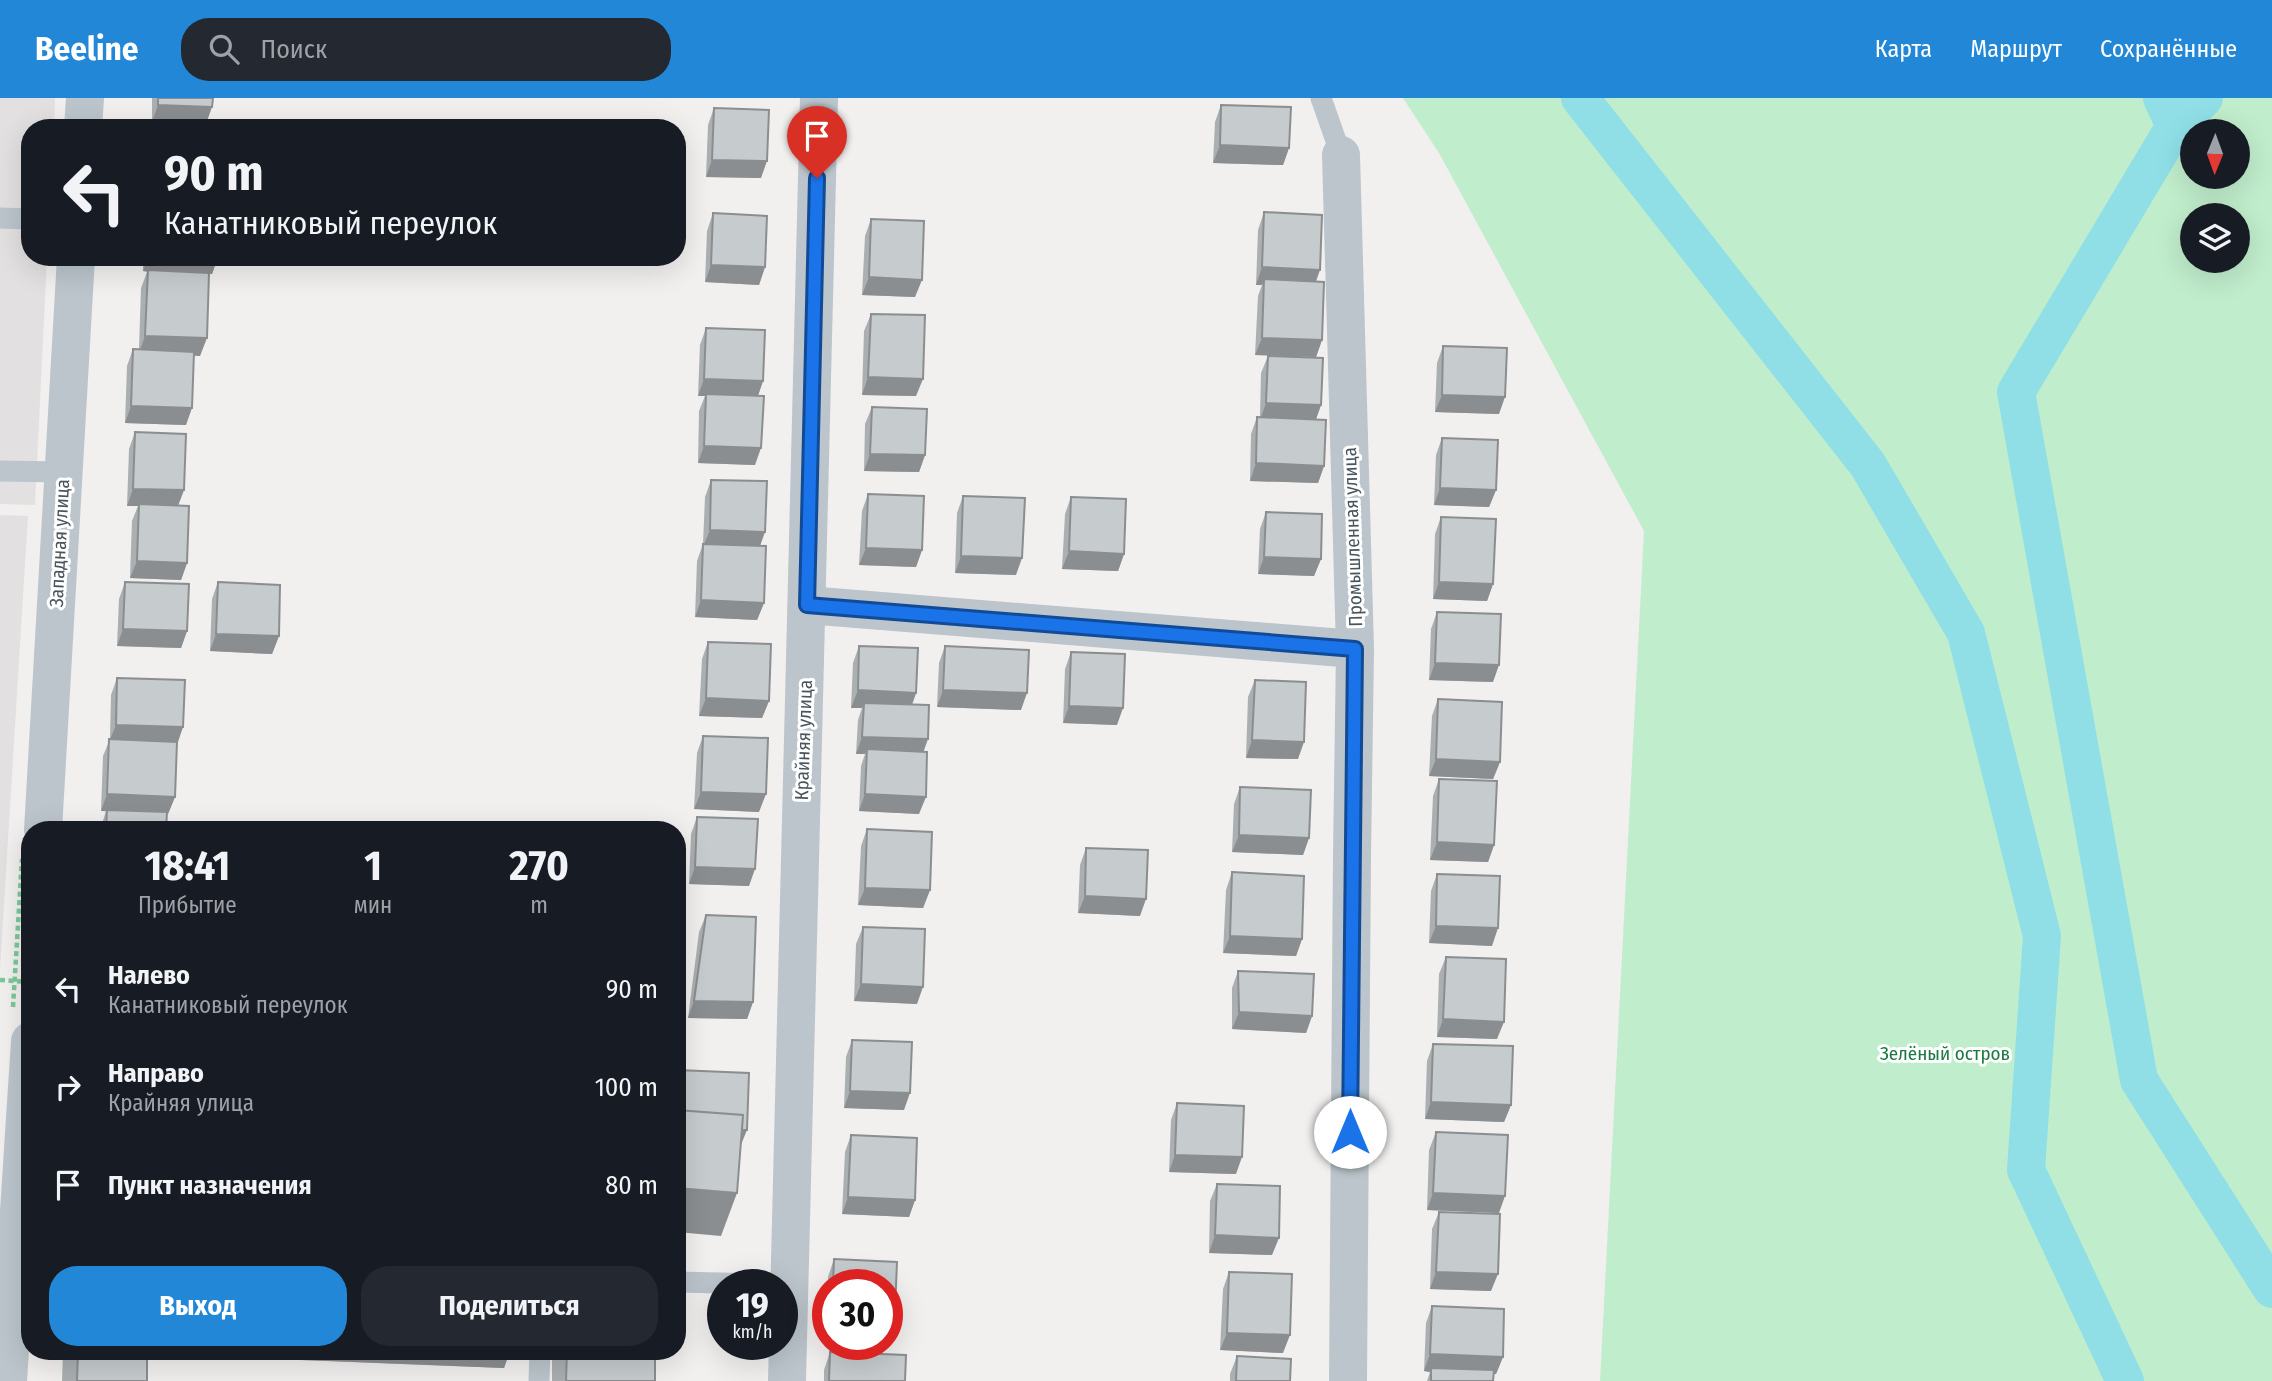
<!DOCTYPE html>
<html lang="ru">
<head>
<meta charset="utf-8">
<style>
	body { margin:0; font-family:"Fira Sans Condensed",sans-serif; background:#242831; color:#f1f3f6; height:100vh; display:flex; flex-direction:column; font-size:26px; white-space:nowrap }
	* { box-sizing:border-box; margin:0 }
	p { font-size:23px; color:#9ea1a6 }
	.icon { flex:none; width:38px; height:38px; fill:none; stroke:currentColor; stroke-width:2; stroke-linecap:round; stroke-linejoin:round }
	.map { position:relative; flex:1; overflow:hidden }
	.sheet { position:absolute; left:21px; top:723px; width:665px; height:539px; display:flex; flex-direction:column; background:#171b24; border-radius:28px; box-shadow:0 7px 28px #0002 }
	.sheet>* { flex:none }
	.guide { position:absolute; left:21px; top:21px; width:665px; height:147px; border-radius:28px; box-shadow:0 7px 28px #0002; background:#171b24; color:#f1f3f6; overflow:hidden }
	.needle { width:46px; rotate:181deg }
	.tools { position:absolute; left:2180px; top:21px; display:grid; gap:14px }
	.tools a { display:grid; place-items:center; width:70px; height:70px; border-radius:50%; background:#171b24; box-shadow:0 7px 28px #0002; font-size:35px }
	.speed { position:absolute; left:707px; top:1171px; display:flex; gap:14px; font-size:35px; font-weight:700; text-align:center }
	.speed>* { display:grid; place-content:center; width:91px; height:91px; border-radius:50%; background:#171b24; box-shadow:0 7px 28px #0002; line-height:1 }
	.speed small { font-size:18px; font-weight:400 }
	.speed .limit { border:10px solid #d22; background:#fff; color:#111 }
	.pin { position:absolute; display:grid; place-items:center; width:60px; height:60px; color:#fff; margin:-72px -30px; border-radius:50% 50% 50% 0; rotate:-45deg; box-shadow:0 0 7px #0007 }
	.pin .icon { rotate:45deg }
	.me { position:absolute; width:77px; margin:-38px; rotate:0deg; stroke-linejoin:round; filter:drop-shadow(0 0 5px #0008) }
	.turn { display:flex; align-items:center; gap:24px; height:147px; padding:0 28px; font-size:32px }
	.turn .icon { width:91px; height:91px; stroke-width:2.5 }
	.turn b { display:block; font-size:49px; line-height:60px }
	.eta { display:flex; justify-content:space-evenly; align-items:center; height:119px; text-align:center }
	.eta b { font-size:42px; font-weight:700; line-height:49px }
	.button { display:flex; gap:14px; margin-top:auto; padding:14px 28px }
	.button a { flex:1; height:80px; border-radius:28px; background:#2387d7; color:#fff; font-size:28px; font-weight:700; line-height:80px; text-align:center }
	.button a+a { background:#242831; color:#f1f3f6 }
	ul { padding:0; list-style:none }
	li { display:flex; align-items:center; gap:21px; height:98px; padding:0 28px }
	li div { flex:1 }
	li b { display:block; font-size:26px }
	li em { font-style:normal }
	header { display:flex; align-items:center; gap:42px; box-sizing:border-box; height:98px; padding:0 35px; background:#2387d7; color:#fff }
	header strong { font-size:33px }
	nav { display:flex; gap:38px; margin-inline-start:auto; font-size:24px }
	.search { width:490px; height:63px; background:#242831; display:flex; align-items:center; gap:18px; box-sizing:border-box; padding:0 24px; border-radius:28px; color:#9ea1a6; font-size:26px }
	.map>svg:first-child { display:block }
	.education { fill:#e2e0e1 }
	.green { fill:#c0edcc; fill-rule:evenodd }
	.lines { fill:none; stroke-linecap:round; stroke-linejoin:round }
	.canal { stroke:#90dfe7; stroke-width:38 }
	.path { stroke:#7ac999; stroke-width:4.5; stroke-dasharray:5 3.5; stroke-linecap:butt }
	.service { stroke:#bbc5cb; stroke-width:21 }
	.minor { stroke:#bbc5cb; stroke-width:38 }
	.tertiary { stroke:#bbc5cb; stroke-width:38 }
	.wall { fill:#aaafb1 }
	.shaded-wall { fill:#8b8e90 }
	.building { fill:#c6cbce; stroke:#8b8e90; stroke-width:2 }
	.route-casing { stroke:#114b97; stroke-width:18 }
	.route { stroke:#1a73e8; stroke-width:12 }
	.labels { text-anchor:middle; stroke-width:6; stroke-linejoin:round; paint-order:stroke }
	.street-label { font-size:19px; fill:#48555c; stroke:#fff }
	.park-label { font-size:19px; fill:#1c7940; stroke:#fff }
</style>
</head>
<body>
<header>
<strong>Beeline</strong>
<div class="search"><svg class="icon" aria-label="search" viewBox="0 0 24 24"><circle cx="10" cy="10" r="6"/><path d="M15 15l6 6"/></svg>Поиск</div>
<nav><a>Карта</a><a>Маршрут</a><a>Сохранённые</a></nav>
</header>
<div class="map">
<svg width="2272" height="1283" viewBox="0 0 2272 1283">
	<rect width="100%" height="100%" fill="#f2efef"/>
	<path class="education" d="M0,0H55L54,30H30V159H47L35,407L0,406Z
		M0,417L28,418L0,871Z"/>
	<path class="green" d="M1403,0H2272V1283H1600L1644,433L1439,55ZM2193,33H2238V79H2193ZM2193,117H2238V163H2193Z"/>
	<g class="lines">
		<path class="canal" d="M1580,0L1868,367L1966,535L2042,838L2026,1072L2125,1283
			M2162,0L2175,28L2016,294L2139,982L2272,1191
			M2175,28L2204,0"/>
		<path class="path" d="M0,882L30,884
			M13,909L22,761"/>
		<path class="service" d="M1321,0L1341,57
			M0,120L30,121
			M0,373L63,374
			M677,1184L762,1186
			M539,1283L540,1253"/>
		<path class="minor" d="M83,30L85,0
			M1341,57L1355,551L1352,758L1348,1283
			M807,507L1355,551
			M43,732L76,159
			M8,1283L30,943"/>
		<path class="tertiary" d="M787,1283L819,0"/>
	</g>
	<path class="wall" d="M152,0H213L206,26L152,24Z
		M1221,7L1289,50L1283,67L1213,65L1215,24Z
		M714,10L761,80L706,79L708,27Z
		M1264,114L1316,183L1322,242L1316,259L1255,257L1258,198L1262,187H1256L1258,132Z
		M713,115L765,169L759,187L705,184L707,133Z
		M871,121L915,199L862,197L865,138Z
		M143,159H218L212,176H209L200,258L194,257L186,327L125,325L127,268L133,251H139L141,190L147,174L143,173Z
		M871,216L916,298L862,297L864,233Z
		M706,230L763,283L758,298L755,367L698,365L699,313L705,298H698L700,247Z
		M1443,248L1499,316L1435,314L1437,265Z
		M1268,258L1321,307L1316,321L1324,368L1318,385L1250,383L1251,336L1257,319H1260L1261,275Z
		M872,309L925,357L919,374L864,373L865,326Z
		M135,334L184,392L178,408L187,465L181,482L130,480L132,423L138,408H127L129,351Z
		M1442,340L1496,392L1489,409L1434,407L1436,357Z
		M711,382L760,448L764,505L757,522L695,519L697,463L703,446L705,399Z
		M868,396L922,452L916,469L859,467L862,413Z
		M963,398L1016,477L955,475L957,415Z
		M1071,399L1124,456L1118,473L1062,471L1065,416Z
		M1266,414L1321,461L1314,478L1258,476L1260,431Z
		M1441,419L1493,486L1487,503L1433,501L1435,436Z
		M125,484L187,533L181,550L117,548L119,501Z
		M218,484L279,538L272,556L210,553L212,501Z
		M1437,514L1493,584L1429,582L1431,531Z
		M708,544L769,603L762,620L699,618L702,561Z
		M859,548L916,595L912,607L924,653L919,716L859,713L861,668L865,656H856L858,622L862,610H851L853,565Z
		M945,548L1021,612L937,609L939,565Z
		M1071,554L1117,627L1063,625L1065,571Z
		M117,580L176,647L175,699L168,716H167L166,732H100L106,713H101L103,658L110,641L111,597Z
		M1255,582L1298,661L1246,660L1248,599Z
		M1438,601L1500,664L1493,681L1429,678L1432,618Z
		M703,638L759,714L694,711L697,655Z
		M1439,681L1494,747L1488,764L1430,762L1433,698Z
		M1240,689L1309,740L1303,757L1232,754L1234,706Z
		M697,719L749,788L689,786L691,736Z
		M867,731L930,792L923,810L858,807L861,748Z
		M1086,750L1140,818L1078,815L1080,767Z
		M1232,774L1302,841L1296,858L1223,855L1226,792Z
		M1437,776L1492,848L1429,845L1431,793Z
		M706,817L753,904L747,921L688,920L699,834Z
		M863,829L917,906L854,903L856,846Z
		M1446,859L1497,941L1437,939L1439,876Z
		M1238,873L1312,918L1306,935L1232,931V890Z
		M852,942L904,1012L844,1010L846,959Z
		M1433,946L1511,1007L1504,1024L1425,1021L1427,963Z
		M1177,1005L1236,1076L1169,1074L1171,1022Z
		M1436,1034L1499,1115L1427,1112L1429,1052Z
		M851,1037L915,1102L909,1119L842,1116L845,1054Z
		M1217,1086L1272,1157L1209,1155L1210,1103Z
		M1439,1114L1491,1193L1430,1191L1432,1131Z
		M834,1161L897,1164L895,1212L889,1229H887V1186H828V1179Z
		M1229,1174L1283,1255L1220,1252L1223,1191Z
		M828,1188V1227H826Z
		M1432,1208L1503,1259L1496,1276H1494L1493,1283H1427L1430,1274L1424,1273L1426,1225Z
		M63,1253H510L504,1270L147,1256V1283H62Z
		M552,1253H655V1283H552Z
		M830,1254L905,1283H824V1272Z
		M1237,1258L1290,1283H1230V1276Z"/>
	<path class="shaded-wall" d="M158,7L212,9L206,26L152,24Z
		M1220,47L1289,50L1283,67L1213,65Z
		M712,62L767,63L761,80L706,79Z
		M148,159H218L212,176L143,173Z
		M711,167L765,169L759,187L705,184Z
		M1262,169L1320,172L1314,189L1264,181L1262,187H1256Z
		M869,179L922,182L915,199L862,197Z
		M145,238L207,240L200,258L139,255Z
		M1262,240L1322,242L1316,259L1255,257Z
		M868,279L923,281L916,298L862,297Z
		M704,281L763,283L757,300L706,296L705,298H698Z
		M1442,297L1505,299L1499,316L1435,314Z
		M1266,305L1321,307L1315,324L1260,322Z
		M131,308L192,310L186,327L125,325Z
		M704,348L761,350L755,367L698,365Z
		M870,356L925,357L919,374L864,373Z
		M1256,365L1324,368L1318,385L1250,383Z
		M1440,390L1496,392L1489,409L1434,407Z
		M133,391L184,392L177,410L139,406L138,408H127Z
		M710,432L765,434L759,451L703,449Z
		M866,450L922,452L916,469L859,467Z
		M1069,453L1124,456L1118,473L1062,471Z
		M961,458L1022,460L1016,477L955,475Z
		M1264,459L1321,461L1314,478L1258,476Z
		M137,463L187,465L181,482L130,480Z
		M1439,484L1493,486L1487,503L1433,501Z
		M701,502L764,505L757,522L695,519Z
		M123,531L187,533L181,550L117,548Z
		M216,536L279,538L272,556L210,553Z
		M1435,565L1499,567L1493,584L1429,582Z
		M858,592L916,595L910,612L864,605L862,610H851Z
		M943,592L1027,595L1021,612L937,609Z
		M706,600L769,603L762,620L699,618Z
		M1069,608L1123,610L1117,627L1063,625Z
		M116,627L183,629L177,647L109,644Z
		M862,639L928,641L922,658L867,651L865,656H856Z
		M1252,642L1304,644L1298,661L1246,660Z
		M1436,661L1500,664L1493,681L1429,678Z
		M701,694L766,696L759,714L694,711Z
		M107,696L175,699L168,716L101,713Z
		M865,696L926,699L919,716L859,713Z
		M1239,737L1309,740L1303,757L1232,754Z
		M1437,744L1494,747L1488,764L1430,762Z
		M695,769L755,771L749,788L689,786Z
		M865,790L930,792L923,810L858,807Z
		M1085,798L1146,801L1140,818L1078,815Z
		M1436,828L1498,830L1492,848L1429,845Z
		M1230,838L1302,841L1296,858L1223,855Z
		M861,886L923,889L917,906L854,903Z
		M694,903L753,904L747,921L688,920Z
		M1239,914L1312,918L1306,935L1232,931Z
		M1443,921L1504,924L1497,941L1437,939Z
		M850,993L910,995L904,1012L844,1010Z
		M1431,1004L1511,1007L1504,1024L1425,1021Z
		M677,1029L747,1032L740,1049Z
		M1175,1057L1242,1059L1236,1076L1169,1074Z
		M677,1090L737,1095L721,1138L677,1134Z
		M1433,1095L1505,1098L1499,1115L1427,1112Z
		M848,1099L915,1102L909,1119L842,1116Z
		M1215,1137L1279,1140L1272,1157L1209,1155Z
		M1436,1174L1498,1176L1491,1193L1430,1191Z
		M887,1211L895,1212L889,1229H887Z
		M1227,1235L1290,1237L1283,1255L1220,1252Z
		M133,1253H510L504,1270L133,1255Z
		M1430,1256L1503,1259L1496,1276L1431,1274V1270L1430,1274L1424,1273Z"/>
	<path class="building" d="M158,0H213L212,9L158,7Z
		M1221,7L1291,9L1289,50L1220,47Z
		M714,10L769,12L767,63L712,62Z
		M1264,114L1322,117L1320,172L1262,169Z
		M713,115L767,118L765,169L711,167Z
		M871,121L924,123L922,182L869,179Z
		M148,172L209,175L207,240L145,238Z
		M1264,181L1324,184L1322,242L1262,240Z
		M871,216L925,217L923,281L868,279Z
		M706,230L765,232L763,283L704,281Z
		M1443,248L1507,250L1505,299L1442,297Z
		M133,251L194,254L192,310L131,308Z
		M1268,258L1323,260L1321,307L1266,305Z
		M706,296L764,298L761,350L704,348Z
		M872,309L927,311L925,357L870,356Z
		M1257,319L1326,322L1324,368L1256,365Z
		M135,334L186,336L184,392L133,391Z
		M1442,340L1498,342L1496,392L1440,390Z
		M711,382L767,383L765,434L710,432Z
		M868,396L924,398L922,452L866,450Z
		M963,398L1025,400L1022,460L961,458Z
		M1071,399L1126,401L1124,456L1069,453Z
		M139,406L189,408L187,465L137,463Z
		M1266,414L1322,416L1321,461L1264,459Z
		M1441,419L1496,421L1493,486L1439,484Z
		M703,446L766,448L764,505L701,502Z
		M125,484L189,486L187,533L123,531Z
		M218,484L280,487L279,538L216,536Z
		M1437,514L1501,516L1499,567L1435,565Z
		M708,544L771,546L769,603L706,600Z
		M859,548L918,550L916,595L858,592Z
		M945,548L1029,552L1027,595L943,592Z
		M1071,554L1125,556L1123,610L1069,608Z
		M117,580L185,582L183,629L116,627Z
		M1255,582L1306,584L1304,644L1252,642Z
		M1438,601L1502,604L1500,664L1436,661Z
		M864,605L929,607L928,641L862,639Z
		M703,638L768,640L766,696L701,694Z
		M109,641L177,644L175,699L107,696Z
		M867,651L927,654L926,699L865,696Z
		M1439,681L1497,683L1494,747L1437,744Z
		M1240,689L1311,692L1309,740L1239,737Z
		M107,712L167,714L166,732H106Z
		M697,719L758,721L755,771L695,769Z
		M867,731L932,734L930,792L865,790Z
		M1086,750L1148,752L1146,801L1085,798Z
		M1232,774L1304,778L1302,841L1230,838Z
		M1437,776L1500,778L1498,830L1436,828Z
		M706,817L756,819L753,904L694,903Z
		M863,829L925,831L923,889L861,886Z
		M1446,859L1506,861L1504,924L1443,921Z
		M1238,873L1314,876L1312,918L1239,914Z
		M852,942L912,944L910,995L850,993Z
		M1433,946L1513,948L1511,1007L1431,1004Z
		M677,972L749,975L747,1032H742L743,1017L677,1012Z
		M1177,1005L1244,1008L1242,1059L1175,1057Z
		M677,1012L743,1017L737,1095L677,1090Z
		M1436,1034L1508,1037L1505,1098L1433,1095Z
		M851,1037L917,1040L915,1102L848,1099Z
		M1217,1086L1280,1088L1279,1140L1215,1137Z
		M1439,1114L1500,1116L1498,1176L1436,1174Z
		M834,1161L897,1164L895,1212L887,1211V1186H833Z
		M1229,1174L1292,1176L1290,1237L1227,1235Z
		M1432,1208L1504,1211L1503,1259L1430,1256Z
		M78,1253H147V1283H77Z
		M567,1253H655V1283H566Z
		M830,1254L906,1257L905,1283H829Z
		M1237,1258L1291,1261L1290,1283H1236Z
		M1431,1270L1494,1272L1493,1283H1431Z"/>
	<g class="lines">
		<g class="route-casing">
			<path id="route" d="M817,80L807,507L1355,551L1350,1034"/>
		</g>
		<use href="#route" class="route"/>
	</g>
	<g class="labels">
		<g class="street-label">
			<text transform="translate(1352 439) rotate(-92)" y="7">Промышленная улица</text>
			<text transform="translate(59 445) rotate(-87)" y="7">Западная улица</text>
			<text transform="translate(803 642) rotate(-88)" y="7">Крайняя улица</text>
		</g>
		<g class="park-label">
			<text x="1945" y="962">Зелёный остров</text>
		</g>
	</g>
</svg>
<div class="tools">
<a><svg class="needle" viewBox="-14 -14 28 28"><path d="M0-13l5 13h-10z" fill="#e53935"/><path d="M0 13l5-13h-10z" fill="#9ea1a6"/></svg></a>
<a><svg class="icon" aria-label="layers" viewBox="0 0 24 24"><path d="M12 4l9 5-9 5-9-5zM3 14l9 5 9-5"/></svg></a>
</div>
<div class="speed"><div>19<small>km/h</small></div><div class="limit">30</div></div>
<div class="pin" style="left:817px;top:80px;background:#d93025"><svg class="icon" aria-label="arrive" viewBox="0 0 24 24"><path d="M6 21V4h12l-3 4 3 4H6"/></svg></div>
<svg class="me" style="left:1350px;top:1034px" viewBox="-20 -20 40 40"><circle r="19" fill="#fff"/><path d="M0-13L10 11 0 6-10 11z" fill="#1a73e8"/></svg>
<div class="guide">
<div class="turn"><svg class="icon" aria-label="left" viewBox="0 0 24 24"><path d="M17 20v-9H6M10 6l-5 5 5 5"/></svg><div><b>90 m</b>Канатниковый переулок</div></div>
</div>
<section class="sheet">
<div class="eta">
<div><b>18:41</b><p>Прибытие</p></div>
<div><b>1</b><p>мин</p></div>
<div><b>270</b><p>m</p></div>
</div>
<ul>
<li><svg class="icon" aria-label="left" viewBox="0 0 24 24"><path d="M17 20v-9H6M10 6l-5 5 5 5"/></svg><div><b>Налево</b><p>Канатниковый переулок</p></div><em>90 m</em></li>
<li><svg class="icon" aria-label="right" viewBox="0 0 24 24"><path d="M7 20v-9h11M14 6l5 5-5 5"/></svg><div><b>Направо</b><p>Крайняя улица</p></div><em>100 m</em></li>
<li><svg class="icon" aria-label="arrive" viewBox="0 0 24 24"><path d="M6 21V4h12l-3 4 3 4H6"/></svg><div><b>Пункт назначения</b></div><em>80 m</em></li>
</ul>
<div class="button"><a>Выход</a><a>Поделиться</a></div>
</section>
</div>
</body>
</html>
